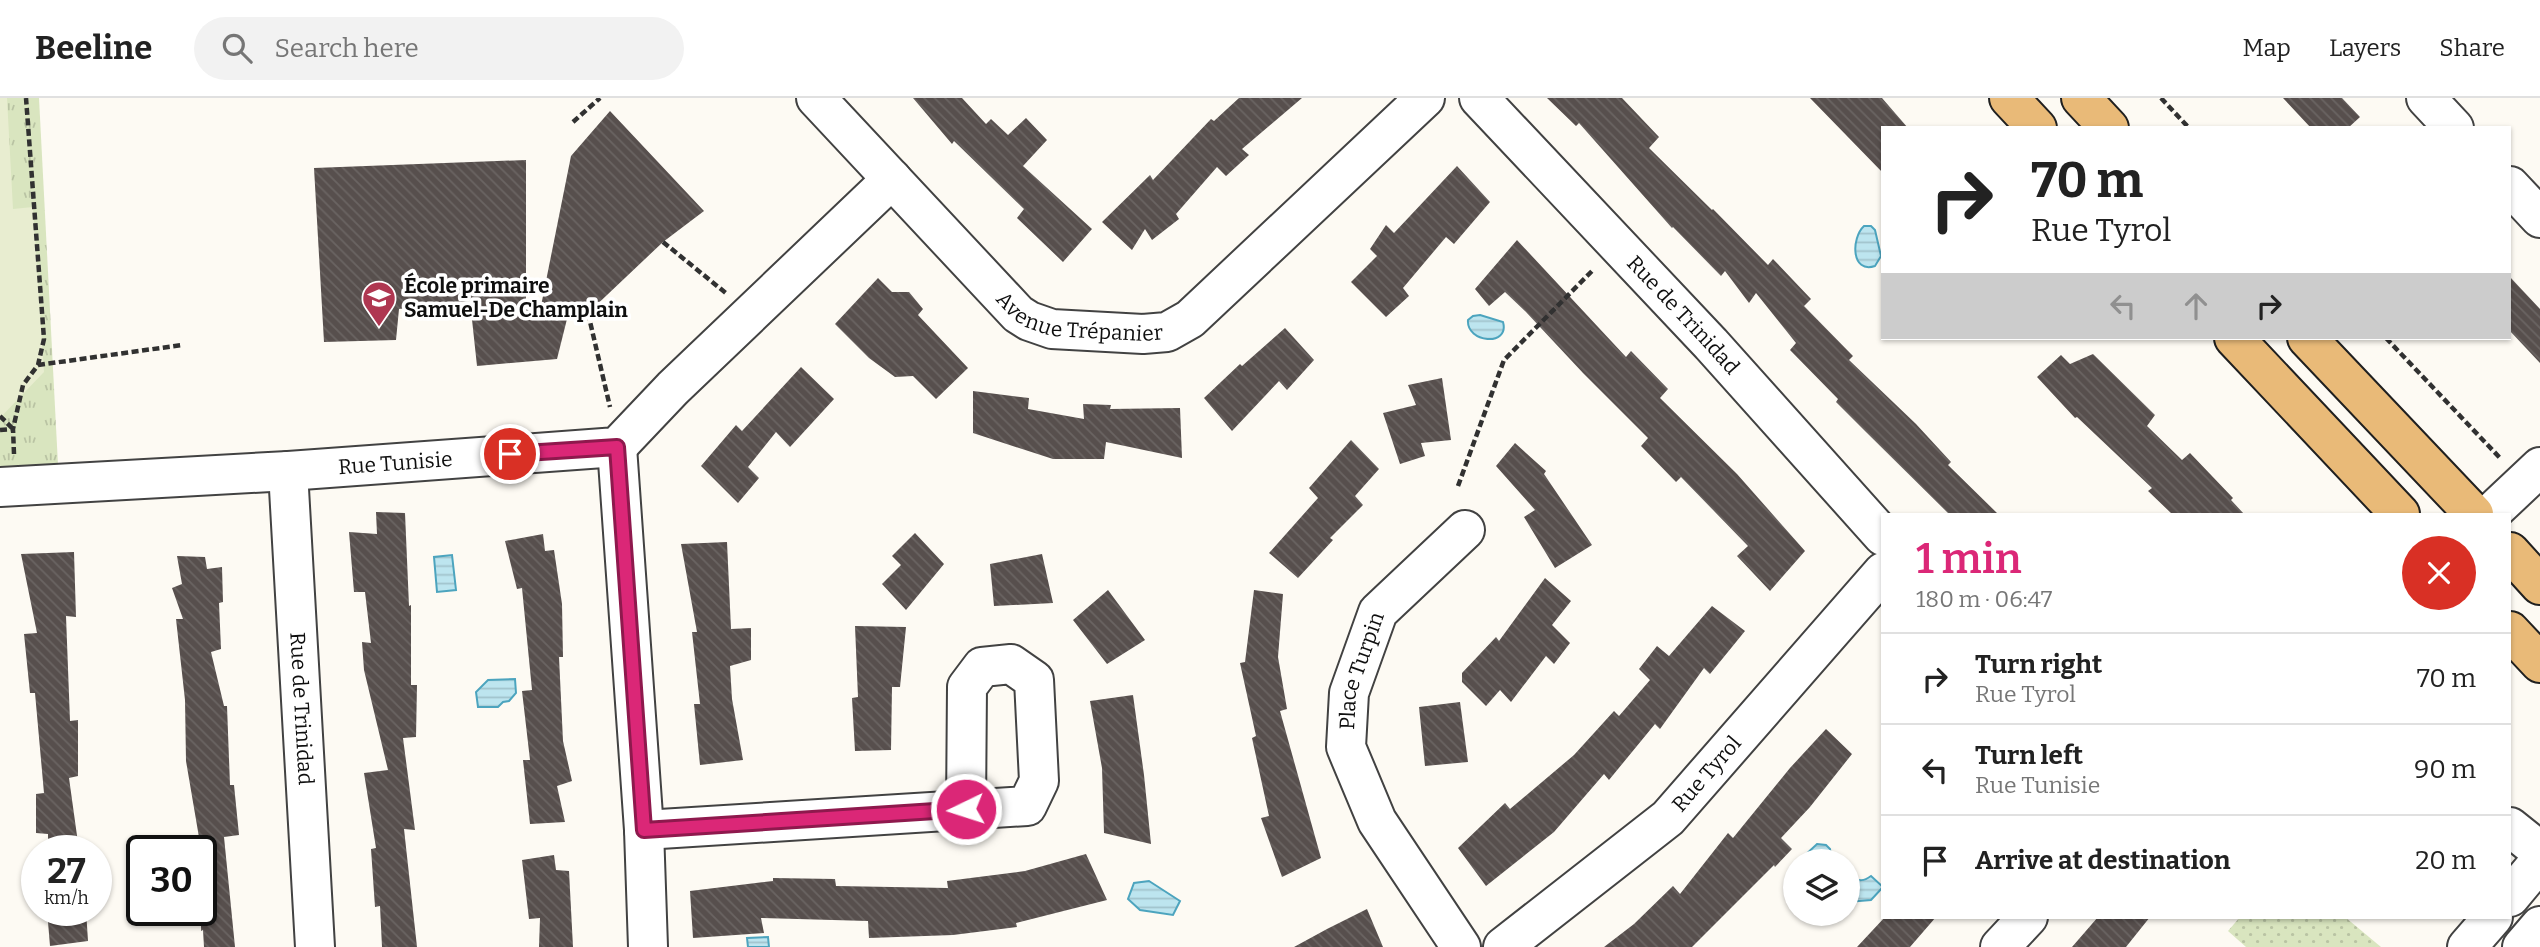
<!DOCTYPE html>
<html lang="en">
<head>
<meta charset="utf-8">
<style>
	body { margin:0; font-family:Bitter,serif; background:#f2f2f2; color:#222; height:100vh; display:flex; flex-direction:column; font-size:26px; white-space:nowrap }
	* { box-sizing:border-box; margin:0 }
	p { font-size:23px; color:#767676 }
	.icon { flex:none; width:38px; height:38px; fill:none; stroke:currentColor; stroke-width:2; stroke-linecap:round; stroke-linejoin:round }
	.map { position:relative; flex:1; overflow:hidden }
	.details { position:absolute; left:1881px; top:415px; width:630px; height:406px; display:flex; flex-direction:column; background:#fff; border-radius:0px; box-shadow:0 2px 5px #0004 }
	.details>* { flex:none }
	.banner { position:absolute; left:1881px; top:28px; width:630px; height:214px; border-radius:0px; box-shadow:0 2px 5px #0004; background:#fff; color:#222; overflow:hidden }
	.tools { position:absolute; left:1783px; top:751px; display:grid; gap:14px }
	.tools a { display:grid; place-items:center; width:77px; height:77px; border-radius:50%; background:#fff; box-shadow:0 2px 5px #0004; font-size:35px }
	.speed { position:absolute; left:21px; top:737px; display:flex; gap:14px; font-size:35px; font-weight:700; text-align:center }
	.speed>* { display:grid; place-content:center; width:91px; height:91px; border-radius:50%; background:#fff; box-shadow:0 2px 5px #0004; line-height:1 }
	.speed small { font-size:18px; font-weight:400 }
	.speed .limit { border:4px solid #111; border-radius:10px; background:#fff; color:#111 }
	.pin { position:absolute; display:grid; place-items:center; width:60px; height:60px; color:#fff; margin:-30px; border:4px solid #fff; border-radius:50%; box-shadow:0 2px 7px #0007 }
	.me { position:absolute; width:77px; margin:-38px; rotate:266deg; stroke-linejoin:round; filter:drop-shadow(0 0 5px #0008) }
	.turn { display:flex; align-items:center; gap:24px; height:147px; padding:0 35px; font-size:32px }
	.turn .icon { width:91px; height:91px; stroke-width:2.5 }
	.turn b { display:block; font-size:49px; line-height:60px }
	.lanes { display:flex; align-items:center; height:66px; padding:0 35px; background:#0003; justify-content:center; gap:35px; direction:ltr }
	.lanes .off { opacity:.35 }
	.round { display:grid; place-items:center; flex:none; width:74px; height:74px; border-radius:37px; background:#f2f2f2 }
	.overview { display:flex; align-items:center; justify-content:space-between; height:119px; padding:0 35px }
	h1 { font-size:42px; font-weight:600; line-height:52px; color:#db2777 }
	ul { padding:0; list-style:none }
	li { display:flex; align-items:center; gap:21px; height:91px; padding:0 35px; border-top:2px solid #e0e0e0 }
	li div { flex:1 }
	li b { display:block; font-size:26px }
	li em { font-style:normal }
	header { display:flex; align-items:center; gap:42px; box-sizing:border-box; height:98px; padding:0 35px; background:#fff; border-bottom:2px solid #e0e0e0 }
	header strong { font-size:33px }
	nav { display:flex; gap:38px; margin-inline-start:auto; font-size:24px }
	.search { width:490px; height:63px; background:#f2f2f2; display:flex; align-items:center; gap:18px; box-sizing:border-box; padding:0 24px; border-radius:38px; color:#767676; font-size:26px }
	.map>svg:first-child { display:block }
	.grass { fill:url(#grass-dots) }
	.park { fill:url(#park-tufts) }
	.pitch { fill:#e8edd0 }
	.water { fill:url(#water-rules); stroke:#4ca4be; stroke-width:2 }
	.building { fill:url(#building-back-hatch) }
	.lines { fill:none; stroke-linecap:round; stroke-linejoin:round }
	.minor-casing { stroke:#424242; stroke-width:42 }
	.major-casing { stroke:#202020; stroke-width:42 }
	.path { stroke:#313131; stroke-width:4.5; stroke-dasharray:7 3.5; stroke-linecap:butt }
	.minor { stroke:#fff; stroke-width:38 }
	.major { stroke:#e9ba78; stroke-width:38 }
	.route-casing { stroke:#8e194d; stroke-width:18 }
	.route { stroke:#db2777; stroke-width:12 }
	.labels { text-anchor:middle; stroke-width:7; stroke-linejoin:round; paint-order:stroke }
	.poi-label { font-size:21px; font-weight:bold; fill:#0f0f0f; stroke:#fff; text-anchor:start }
	.street-label { font-size:21px; fill:#0f0f0f; stroke:#fff }
</style>
</head>
<body>
<header>
<strong>Beeline</strong>
<div class="search"><svg class="icon" aria-label="search" viewBox="0 0 24 24"><circle cx="10" cy="10" r="6"/><path d="M15 15l6 6"/></svg>Search here</div>
<nav><a>Map</a><a>Layers</a><a>Share</a></nav>
</header>
<div class="map">
<svg width="2540" height="849" viewBox="0 0 2540 849">
	<defs>
		<pattern id="grass-dots" width="8" height="8" patternUnits="userSpaceOnUse" patternTransform="scale(1.75)"><rect width="8" height="8" fill="#d9e5bf"/><path d="M2 2h.1M6 6h.1" fill="none" stroke="#b9c3a3" stroke-width="1.8" stroke-linecap="round"/></pattern>
		<pattern id="park-tufts" width="24" height="20" patternUnits="userSpaceOnUse" patternTransform="scale(1.75)"><rect width="24" height="20" fill="#d9e5bf"/><path d="M3 7l-1-3M5 7V3M7 7l1-3M15 17l-1-3M17 17v-4M19 17l1-3" fill="none" stroke="#b9c3a3"/></pattern>
		<pattern id="water-rules" width="6" height="5" patternUnits="userSpaceOnUse" patternTransform="scale(1.75)"><rect width="6" height="5" fill="#bde5ef"/><path d="M0 2.5h6" fill="none" stroke="#a1c3cc"/></pattern>
		<pattern id="building-back-hatch" width="6" height="6" patternUnits="userSpaceOnUse" patternTransform="scale(1.75)"><rect width="6" height="6" fill="#574f4d"/><path d="M-1 5l2 2M0 0l6 6M5-1l2 2" fill="none" stroke="#6a6462"/></pattern>
	</defs>
	<rect width="100%" height="100%" fill="#fdfaf3"/>
	<path class="grass" d="M2240,819H2345L2381,849H2246L2228,833Z"/>
	<path class="park" d="M0,0H39L58,367L0,371Z"/>
	<path class="pitch" d="M0,0H7L13,111L33,109L44,274L0,320Z"/>
	<path class="water" d="M1864,128H1871L1875,132L1881,158L1875,168C1851,176 1851,140 1864,128Z
		M1480,217L1503,224C1510,249 1466,245 1468,222L1473,218Z
		M452,457L456,492L437,494L434,459Z
		M515,581L516,595L509,603L503,604L498,609H478L476,594L488,582Z
		M1817,746L1826,747L1830,751L1831,758L1824,763H1796L1801,761Z
		M1851,778C1859,784 1864,783 1871,778L1883,789L1871,802L1848,804V779Z
		M1149,783L1180,803L1173,817L1140,812L1128,801L1134,785Z
		M768,839L769,849H748L747,840Z"/>
	<path class="building" d="M913,0H962L986,26L991,21L1008,37L1026,20L1047,42L1023,68L1092,131L1063,164L1017,120L1024,111L954,43L952,46Z
		M1239,0H1302L1242,51L1249,57L1226,78L1217,69L1176,116L1179,121L1152,142L1145,131L1132,152L1102,124L1150,77L1153,82L1211,21L1214,23Z
		M1547,0H1622L1659,39L1649,50L1712,112L1713,111L1768,167L1773,161L1811,201L1804,208L1853,258L1849,262L1916,326L1951,364L1948,367L1998,416H1949L1866,334L1836,304L1838,301L1790,252L1796,245L1756,195L1749,205L1725,173L1721,178L1673,129L1672,130L1579,25L1576,28Z
		M1810,0H1882L1908,30H1883V75Z
		M2283,0H2342L2360,19L2348,30H2311Z
		M610,13L704,113L663,144L588,215L568,217L557,261L477,268L470,203L399,211L396,242L324,244L314,70L526,62V211L540,213L571,58Z
		M1457,68L1490,104L1454,146L1446,139L1403,190L1409,198L1386,219L1351,184L1377,158L1370,151L1386,127L1394,135Z
		M1517,142L1626,259L1631,253L1668,291L1660,300L1737,376L1805,453L1770,493L1737,458L1748,448L1681,379L1676,384L1641,348L1648,340L1583,275L1526,214L1505,194L1489,208L1475,191Z
		M2510,179L2540,211V265L2510,233Z
		M878,180L892,194H909L923,211L918,217L968,270L936,301L913,278L895,279L869,260L835,226Z
		M1285,230L1314,262L1287,292L1279,283L1232,333L1204,300L1240,266L1242,268Z
		M2093,256L2155,317L2147,328L2182,362L2190,355L2233,400L2231,402L2244,416H2172L2148,393L2152,390L2077,319L2075,320L2037,279L2061,257L2070,266Z
		M801,269L834,301L790,349L776,334L748,369L759,380L738,405L701,368L736,327L742,333Z
		M1442,280L1451,342L1421,345L1425,358L1400,366L1383,315L1416,307L1408,287Z
		M973,293L1029,300L1028,311L1084,321L1083,306L1111,307L1110,311L1180,310L1182,360L1106,344L1104,361H1053L973,335Z
		M1351,342L1379,371L1355,398L1363,407L1330,440L1333,442L1298,480L1269,455L1318,400L1309,390Z
		M1515,345L1546,373L1544,376L1592,447L1555,470L1524,419L1535,412L1496,368Z
		M376,414L405,415L409,508L411,507V587H417L416,639L403,640L415,732L404,731L417,849H382L380,808L375,809L371,751L376,750L364,675L388,672L364,572L362,544L371,545L365,494H354L349,434L377,436Z
		M915,435L944,466L906,512L882,486L901,467L892,458Z
		M543,436L545,453L554,452L562,506L563,559H559L563,643L572,683L557,688L565,724L530,726L523,662H530L522,593L532,592L522,490L517,491L505,443Z
		M727,444L731,531L751,530V562L730,568L732,601L743,662L700,667L694,606H700L692,534H697L681,446Z
		M74,454L76,519L66,518L70,623L78,622V678L69,680L79,752H48V736L36,735V696L44,695L35,595H30L24,536L37,535L21,456Z
		M1042,456L1053,505L994,508L990,466Z
		M177,458L205,459L207,471L222,469L223,504L219,505L221,551L211,554L224,608H227L230,687H234L239,737L224,739L235,849H204L203,832L201,833V751L186,663L185,602L176,521H183L172,490L182,486Z
		M1545,480L1571,503L1552,527L1570,545L1554,566L1546,558L1511,604L1500,592L1486,608L1462,584V575L1496,539L1499,543Z
		M1108,492L1145,542L1107,566L1073,522Z
		M1254,492L1283,496L1278,559L1287,611L1280,613L1321,760L1282,779L1261,720L1269,718L1252,640L1256,638L1240,565L1245,564Z
		M1712,508L1745,533L1710,576L1704,570L1660,631L1655,626L1609,682L1604,676L1554,734L1486,788L1458,750L1505,705L1510,711L1574,657L1614,613L1619,618L1650,582L1639,571L1657,548L1669,558Z
		M855,528L906,529L900,589H892L891,652L855,653L852,600L858,599Z
		M1133,597L1144,677L1151,746L1104,735L1102,670L1090,603Z
		M1460,604L1468,664L1425,668L1419,609Z
		M1826,631L1852,656L1810,709L1781,740L1792,751L1775,769L1774,767L1692,849H1604L1634,826L1673,788L1680,796L1728,735L1733,740L1790,670Z
		M1086,756L1107,802L1016,825L1017,829L953,837L869,840L868,823L761,820L764,835L693,840L690,793L773,783V780L835,781L836,788L948,790L947,783L1025,773Z
		M554,757L556,772L569,773L573,849H539L540,820L529,821L522,762Z
		M1367,811L1383,849H1294L1327,831Z
		M47,812H86L88,843L50,848Z
		M1885,819H1936L1910,849H1857Z
		M2098,819H2150L2126,849H2072Z"/>
	<g class="lines">
		<g class="minor-casing">
			<g id="minor">
				<path id="s1" d="M816,0L1018,216L1029,223L1052,231L1143,236L1167,234L1190,221L1425,0"/>
				<path id="s2" d="M1479,0L1711,246L1883,438"/>
				<path d="M2426,0L2454,30"/>
				<path d="M2510,88L2540,120"/>
				<path d="M617,349L644,732L648,849"/>
				<path id="s3" d="M288,373L315,849"/>
				<path id="s4" d="M0,389L288,373L617,349L673,290L892,81"/>
				<path d="M2490,416L2540,369"/>
				<path d="M2510,729L2540,753"/>
				<path d="M644,732L1027,708L1039,683L1034,582L1011,566L982,569L967,589L966,711"/>
				<path d="M2510,799L2540,763"/>
				<path id="s5" d="M1461,849L1377,723L1346,649L1349,595L1378,514L1465,432"/>
				<path id="s6" d="M1503,849L1668,720L1883,474"/>
				<path d="M2000,849L2028,819"/>
				<path d="M2467,849L2493,819"/>
				<path d="M2522,849L2540,828"/>
			</g>
		</g>
		<g class="major-casing">
			<path id="major" d="M2009,0L2037,30
				M2081,0L2109,30
				M2234,240L2400,416
				M2307,240L2474,416
				M2510,454L2540,487
				M2510,533L2540,565"/>
		</g>
		<path class="path" d="M2161,0L2189,30
			M573,24L600,0
			M663,144L727,196
			M588,215L610,309
			M2386,240L2501,361
			M38,267L182,247
			M0,318L13,331
			M0,332L13,331
			M14,356L13,331L23,287L38,267L44,241L26,0
			M1458,388L1504,262L1594,171"/>
		<use href="#minor" class="minor"/>
		<use href="#major" class="major"/>
	</g>
	<g class="lines">
		<g class="route-casing">
			<path id="route" d="M510,356L617,349L644,732L966,711"/>
		</g>
		<use href="#route" class="route"/>
	</g>
	<defs>
		<g id="school-pin" transform="scale(1.75)"><path d="M0 17L-7.5 6A9.5 9.5 0 1 1 7.5 6Z" fill="#af3751" stroke="#fff"/><path d="M0-5L7-2L0 1L-7-2ZM-4 1L0 2.5L4 1V4Q0 6-4 4Z" fill="#fff"/></g>
	</defs>
	<g fill-rule="evenodd">
		<use href="#school-pin" x="379" y="200"/>
	</g>
	<g class="labels">
		<g class="poi-label">
			<text x="404" y="195">École primaire<tspan x="404" dy="24">Samuel-De Champlain</tspan></text>
		</g>
		<g class="street-label">
			<text dy="7" stroke="none"><textPath href="#s1" startOffset="357">Avenue Trépanier</textPath></text>
			<text dy="7" stroke="none"><textPath href="#s2" startOffset="298">Rue de Trinidad</textPath></text>
			<text dy="7" stroke="none"><textPath href="#s4" startOffset="396">Rue Tunisie</textPath></text>
			<text dy="7" stroke="none"><textPath href="#s5" startOffset="310">Place Turpin</textPath></text>
			<text dy="7" stroke="none"><textPath href="#s3" startOffset="238">Rue de Trinidad</textPath></text>
			<text dy="7" stroke="none"><textPath href="#s6" startOffset="268">Rue Tyrol</textPath></text>
		</g>
	</g>
</svg>
<div class="tools">
<a><svg class="icon" aria-label="layers" viewBox="0 0 24 24"><path d="M12 4l9 5-9 5-9-5zM3 14l9 5 9-5"/></svg></a>
</div>
<div class="speed"><div>27<small>km/h</small></div><div class="limit">30</div></div>
<div class="pin" style="left:510px;top:356px;background:#d93025"><svg class="icon" aria-label="arrive" viewBox="0 0 24 24"><path d="M6 21V4h12l-3 4 3 4H6"/></svg></div>
<svg class="me" style="left:966px;top:711px" viewBox="-20 -20 40 40"><circle r="17" fill="#db2777" stroke="#fff" stroke-width="3"/><path d="M0-11L8 9 0 5-8 9z" fill="#fff"/></svg>
<div class="banner">
<div class="turn"><svg class="icon" aria-label="right" viewBox="0 0 24 24"><path d="M7 20v-9h11M14 6l5 5-5 5"/></svg><div><b>70 m</b>Rue Tyrol</div></div>
<div class="lanes"><svg class="icon off" aria-label="left" viewBox="0 0 24 24"><path d="M17 20v-9H6M10 6l-5 5 5 5"/></svg><svg class="icon off" aria-label="ahead" viewBox="0 0 24 24"><path d="M12 20V5M6 11l6-6 6 6"/></svg><svg class="icon" aria-label="right" viewBox="0 0 24 24"><path d="M7 20v-9h11M14 6l5 5-5 5"/></svg></div>
</div>
<section class="details">
<div class="overview"><div><h1>1 min</h1><p>180 m · 06:47</p></div><a class="round" style="background:#d93025;color:#fff"><svg class="icon" aria-label="close" viewBox="0 0 24 24"><path d="M6 6l12 12M18 6L6 18"/></svg></a></div>
<ul>
<li><svg class="icon" aria-label="right" viewBox="0 0 24 24"><path d="M7 20v-9h11M14 6l5 5-5 5"/></svg><div><b>Turn right</b><p>Rue Tyrol</p></div><em>70 m</em></li>
<li><svg class="icon" aria-label="left" viewBox="0 0 24 24"><path d="M17 20v-9H6M10 6l-5 5 5 5"/></svg><div><b>Turn left</b><p>Rue Tunisie</p></div><em>90 m</em></li>
<li><svg class="icon" aria-label="arrive" viewBox="0 0 24 24"><path d="M6 21V4h12l-3 4 3 4H6"/></svg><div><b>Arrive at destination</b></div><em>20 m</em></li>
</ul>
</section>
</div>
</body>
</html>
